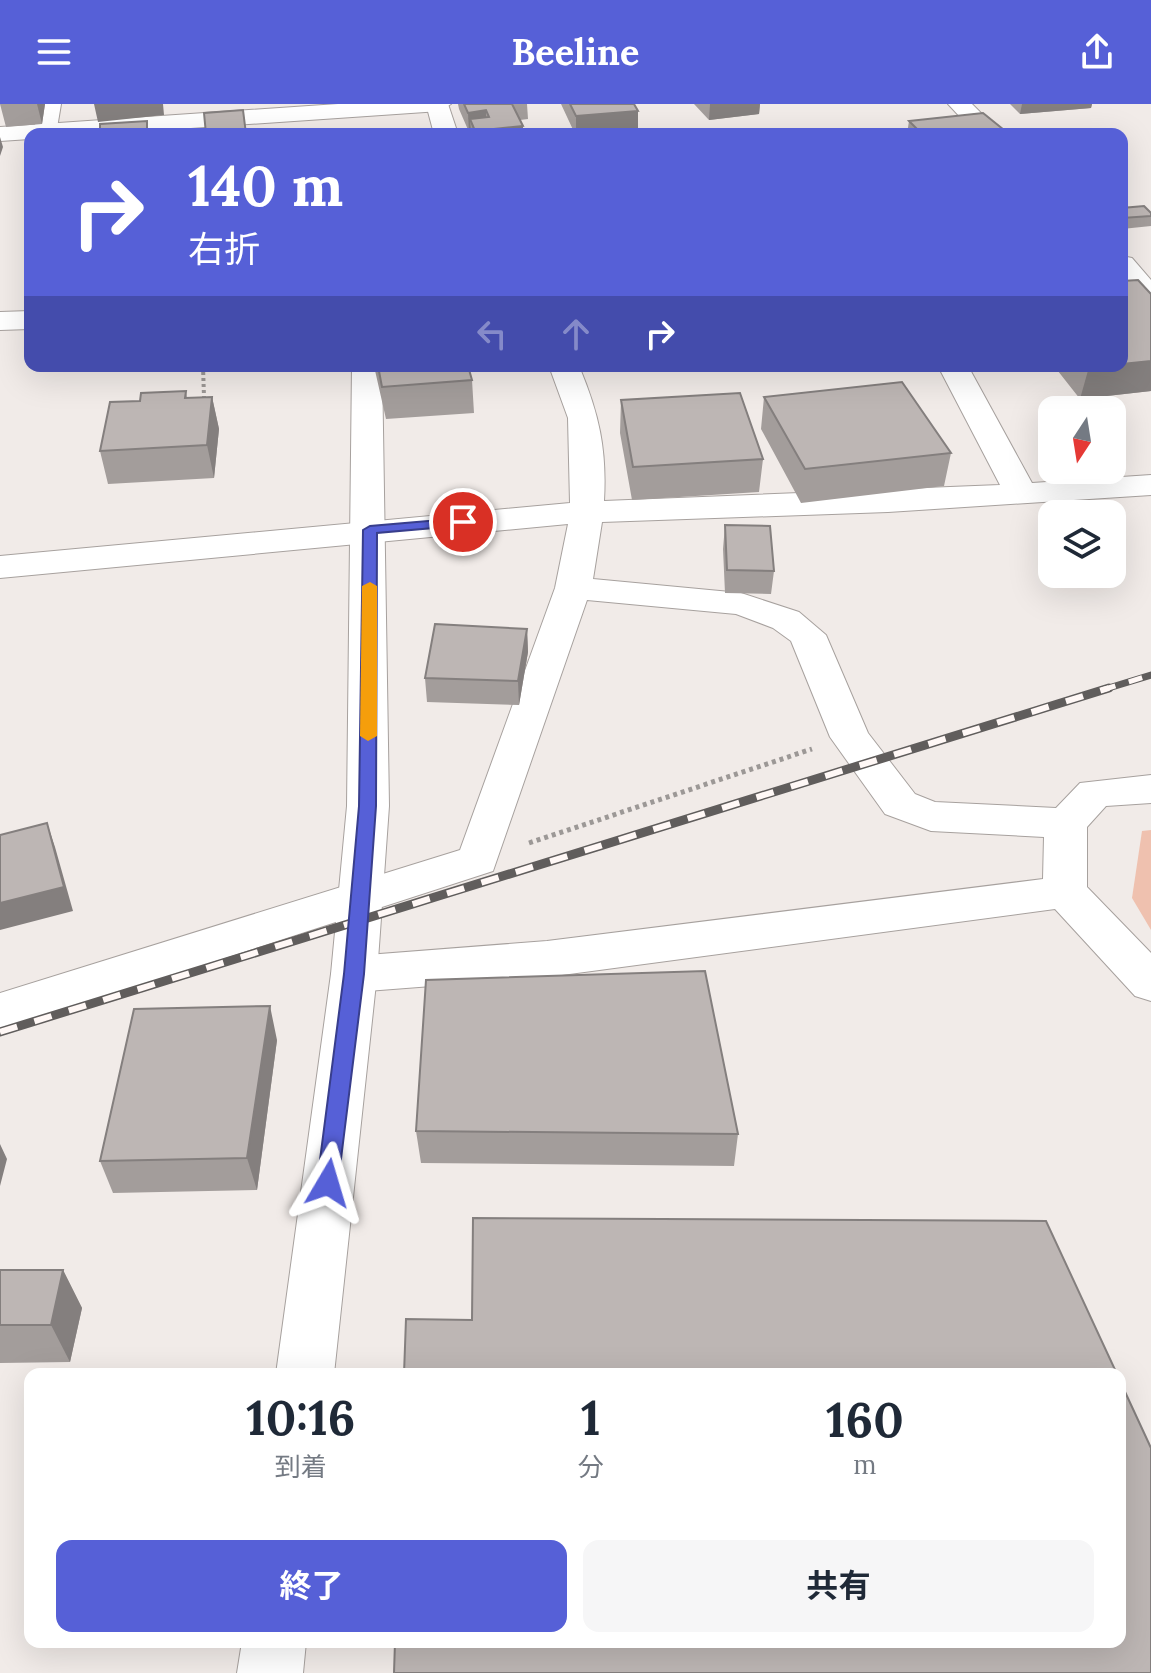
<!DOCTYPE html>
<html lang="ja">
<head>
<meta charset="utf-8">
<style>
	body { margin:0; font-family:Lora,"Noto Sans JP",serif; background:#f6f6f7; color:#1f2937; height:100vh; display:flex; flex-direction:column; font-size:30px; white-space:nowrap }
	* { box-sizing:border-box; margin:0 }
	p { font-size:26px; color:#747a83 }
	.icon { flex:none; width:44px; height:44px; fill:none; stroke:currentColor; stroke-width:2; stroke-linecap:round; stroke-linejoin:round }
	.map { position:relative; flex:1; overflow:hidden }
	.panel { position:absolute; left:24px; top:1264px; width:1102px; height:280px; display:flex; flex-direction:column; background:#fff; border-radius:16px; box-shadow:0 8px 32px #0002 }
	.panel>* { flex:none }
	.guide { position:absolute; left:24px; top:24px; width:1104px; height:244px; border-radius:16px; box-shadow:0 8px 32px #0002; background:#5660d7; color:#fff; overflow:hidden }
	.needle { width:52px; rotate:192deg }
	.fabs { position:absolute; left:1038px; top:292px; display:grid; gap:16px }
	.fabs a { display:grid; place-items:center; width:88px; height:88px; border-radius:16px; background:#fff; box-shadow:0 8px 32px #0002; font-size:40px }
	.pin { position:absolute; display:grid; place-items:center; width:68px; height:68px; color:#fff; margin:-34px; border:4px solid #fff; border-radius:50%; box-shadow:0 2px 8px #0007 }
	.me { position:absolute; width:88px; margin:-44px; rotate:7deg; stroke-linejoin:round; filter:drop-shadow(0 0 6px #0008) }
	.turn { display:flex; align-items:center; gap:28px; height:168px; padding:0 32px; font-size:36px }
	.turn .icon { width:104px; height:104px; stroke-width:2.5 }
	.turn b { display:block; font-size:56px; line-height:68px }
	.lanes { display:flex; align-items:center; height:76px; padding:0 32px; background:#0003; justify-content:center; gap:40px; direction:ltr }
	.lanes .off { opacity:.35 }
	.eta { display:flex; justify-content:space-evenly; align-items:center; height:136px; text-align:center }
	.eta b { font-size:48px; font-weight:700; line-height:56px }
	.button { display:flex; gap:16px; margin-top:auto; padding:16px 32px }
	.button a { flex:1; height:92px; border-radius:16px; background:#5660d7; color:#fff; font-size:32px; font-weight:700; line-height:92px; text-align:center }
	.button a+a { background:#f6f6f7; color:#1f2937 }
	header { display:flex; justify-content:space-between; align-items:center; height:104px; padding:0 32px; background:#5660d7; color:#fff; font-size:36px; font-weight:700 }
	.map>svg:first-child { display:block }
	.green { fill:#efc1af }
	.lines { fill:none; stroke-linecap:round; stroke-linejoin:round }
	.minor-casing { stroke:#a7a19e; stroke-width:2 }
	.major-casing { stroke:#a7a19e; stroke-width:2 }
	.path-far1 { stroke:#9c9896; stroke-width:4; stroke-dasharray:3 3; stroke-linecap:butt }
	.path { stroke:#9c9896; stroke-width:5; stroke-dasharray:4 4; stroke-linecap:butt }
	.minor { fill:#fff; fill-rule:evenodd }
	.major { fill:#fff; fill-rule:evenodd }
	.rail-far1-casing { stroke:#605d5c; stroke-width:7 }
	.rail-casing { stroke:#605d5c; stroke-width:9 }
	.rail-far1 { stroke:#fff8f6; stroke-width:5; stroke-dasharray:14; stroke-linecap:butt }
	.rail { stroke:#fff8f6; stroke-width:6; stroke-dasharray:18; stroke-linecap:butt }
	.wall { fill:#a39d9b }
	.shaded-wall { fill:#847f7e }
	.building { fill:#bdb6b4; stroke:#847f7e; stroke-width:2 }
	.route { fill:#5660d7; stroke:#383e8c; stroke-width:2 }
	.slow { fill:#f59e0b }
</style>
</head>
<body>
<header><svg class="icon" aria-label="menu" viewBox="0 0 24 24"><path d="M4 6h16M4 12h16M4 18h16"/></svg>Beeline<svg class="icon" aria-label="share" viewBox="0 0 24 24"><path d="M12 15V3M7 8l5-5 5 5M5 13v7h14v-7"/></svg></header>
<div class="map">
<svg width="1151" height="1569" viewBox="0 0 1151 1569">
	<rect width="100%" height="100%" fill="#f1ebe8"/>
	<path class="green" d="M1151,726V826L1132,794L1142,727Z"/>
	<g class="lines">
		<g class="minor-casing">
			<path id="minor" d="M39,0H61L56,30L34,27Z
				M426,0H448L458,30H434Z
				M948,0H972L1002,30H976Z
				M1122,152L1132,154L1151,176V201L1141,199L1122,177Z
				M30,207V225L0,226V208Z
				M549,262H579C599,310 607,345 604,397L1000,381L938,262H968L1032,379L1151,371V391L888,408L602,418L593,475L741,489L799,508L826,531L868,629L915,690L935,698L1056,704L1080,679L1151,671V699L1106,702L1087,723V783L1151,849V897L1135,892L1055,805L547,873L354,888L338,883L331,870L338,857L354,852L547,837L1043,775L1044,733L931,727L885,710L830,633L791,537L773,524L736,510L587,496L493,767L0,927V889L460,746L555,484L568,420L0,474V452L570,399L568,314Z"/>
		</g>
		<g class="major-casing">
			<path id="major" d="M338,0H451L440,7L104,30H30V35L0,37V23Z
				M352,262H382L389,702L377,870L334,1270H276L331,870L347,702Z
				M242,1538H306L303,1569H237Z"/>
		</g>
		<path class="path-far1" d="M203,262L204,293"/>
		<path class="path" d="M529,739L812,645"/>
		<use href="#minor" class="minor"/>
		<use href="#major" class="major"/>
		<g class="rail-far1-casing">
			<path id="rail-far1" d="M1102,586L1151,571"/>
		</g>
		<g class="rail-casing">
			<path id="rail" d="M0,928L1109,584"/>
		</g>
		<use href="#rail-far1" class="rail-far1"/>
		<use href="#rail" class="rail"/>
	</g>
	<path class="wall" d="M0,0H45L42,20L6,23Z
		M458,0H527L528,15L520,16L523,30H471V28H469L459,5Z
		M561,0H634L638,26L597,30H575Z
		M694,0H760L759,10L709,16Z
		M1010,0H1092L1091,4L1020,10Z
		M909,17L1009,30H907Z
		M1122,104L1151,109V122L1122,125Z
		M1151,190V287L1080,295L1054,262H1122Z
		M374,262H468L472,276L474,309L386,315Z
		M186,287L187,294L212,293L219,325L214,374L108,380L100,347L140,297Z
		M764,293L951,349L944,382L801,399L761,325Z
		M621,296L763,355L759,388L632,396L620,329Z
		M725,421L774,467L771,490L725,489L723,445Z
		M527,525L528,548L519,601L427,598L425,574Z
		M277,936L257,1086L113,1089L100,1057Z
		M416,1027L738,1030L734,1062L421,1059Z
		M0,1166H63L82,1204L70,1258L0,1259Z"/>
	<path class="shaded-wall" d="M37,0H45L42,20Z
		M94,0H163L164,11L98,18Z
		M710,0H760L759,10L709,16Z
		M1022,0H1092L1091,4L1020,10Z
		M486,6V26L523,22V30H475L470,15L471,28H469L468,9Z
		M638,7V26L597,30H576V12Z
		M0,33L3,43L0,52Z
		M1151,257V287L1080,295L1089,263L1122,262V260Z
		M212,293L219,325L214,374L207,341Z
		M527,525L528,548L519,601L518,577Z
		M47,719L55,743L73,807L0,826V799Z
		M270,902L277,936L257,1086L247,1054Z
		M0,1040L7,1055L0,1082Z
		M63,1166L82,1204L70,1258L51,1221Z"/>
	<path class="building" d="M464,0H512L523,22L475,27L470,15L489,13L486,6L468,9Z
		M570,0H634L638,7L576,12Z
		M243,6L246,30H206L204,9Z
		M983,9L1009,30H922L909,17Z
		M147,17V30H100V20Z
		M1144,102L1151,109V112L1122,114V104Z
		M1138,176L1151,190V257L1122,260V177Z
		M378,262H468L472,276L382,283Z
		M902,278L951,349L805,365L764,293Z
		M186,287L185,294L212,293L207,341L100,347L110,298L140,297L141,289Z
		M740,289L763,355L633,363L621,296Z
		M725,421L770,422L774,467L727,466Z
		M435,520L527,525L518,577L425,574Z
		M47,719L64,783L0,799V731Z
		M705,867L738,1030L416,1027L426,876Z
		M270,902L247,1054L100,1057L134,905Z
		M473,1114L1046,1117L1117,1270H404L406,1215L472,1216Z
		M0,1166H63L51,1221H0Z
		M1120,1277L1151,1344V1569H394L395,1538H1120Z"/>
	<path class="route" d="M463,414L470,418L468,421L377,429L376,702L364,870L338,1079L335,1085H320L317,1079L344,870L359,702L363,426L370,422Z"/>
	<path class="slow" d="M370,478L377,482V632L368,637L360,632L362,482Z"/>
</svg>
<div class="fabs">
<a><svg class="needle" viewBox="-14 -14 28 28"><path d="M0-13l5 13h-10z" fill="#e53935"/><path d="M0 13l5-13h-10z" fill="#747a83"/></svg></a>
<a><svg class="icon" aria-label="layers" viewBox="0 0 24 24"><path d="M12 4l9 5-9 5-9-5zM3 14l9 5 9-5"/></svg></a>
</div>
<div class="pin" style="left:463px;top:418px;background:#d93025"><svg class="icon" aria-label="arrive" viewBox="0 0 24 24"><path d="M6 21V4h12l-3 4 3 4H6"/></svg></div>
<svg class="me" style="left:328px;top:1079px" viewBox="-20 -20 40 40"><path d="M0-17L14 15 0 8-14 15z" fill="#5660d7" stroke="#fff" stroke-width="4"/></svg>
<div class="guide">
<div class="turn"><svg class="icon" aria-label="right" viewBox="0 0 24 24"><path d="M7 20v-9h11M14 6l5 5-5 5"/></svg><div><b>140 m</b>右折</div></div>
<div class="lanes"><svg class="icon off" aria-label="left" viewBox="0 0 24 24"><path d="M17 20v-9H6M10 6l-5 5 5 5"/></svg><svg class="icon off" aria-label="ahead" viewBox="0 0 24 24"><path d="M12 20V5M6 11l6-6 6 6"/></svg><svg class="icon" aria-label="right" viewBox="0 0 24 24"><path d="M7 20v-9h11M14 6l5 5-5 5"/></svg></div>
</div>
<section class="panel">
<div class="eta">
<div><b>10:16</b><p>到着</p></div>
<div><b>1</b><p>分</p></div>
<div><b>160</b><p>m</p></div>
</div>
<div class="button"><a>終了</a><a>共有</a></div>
</section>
</div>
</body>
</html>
